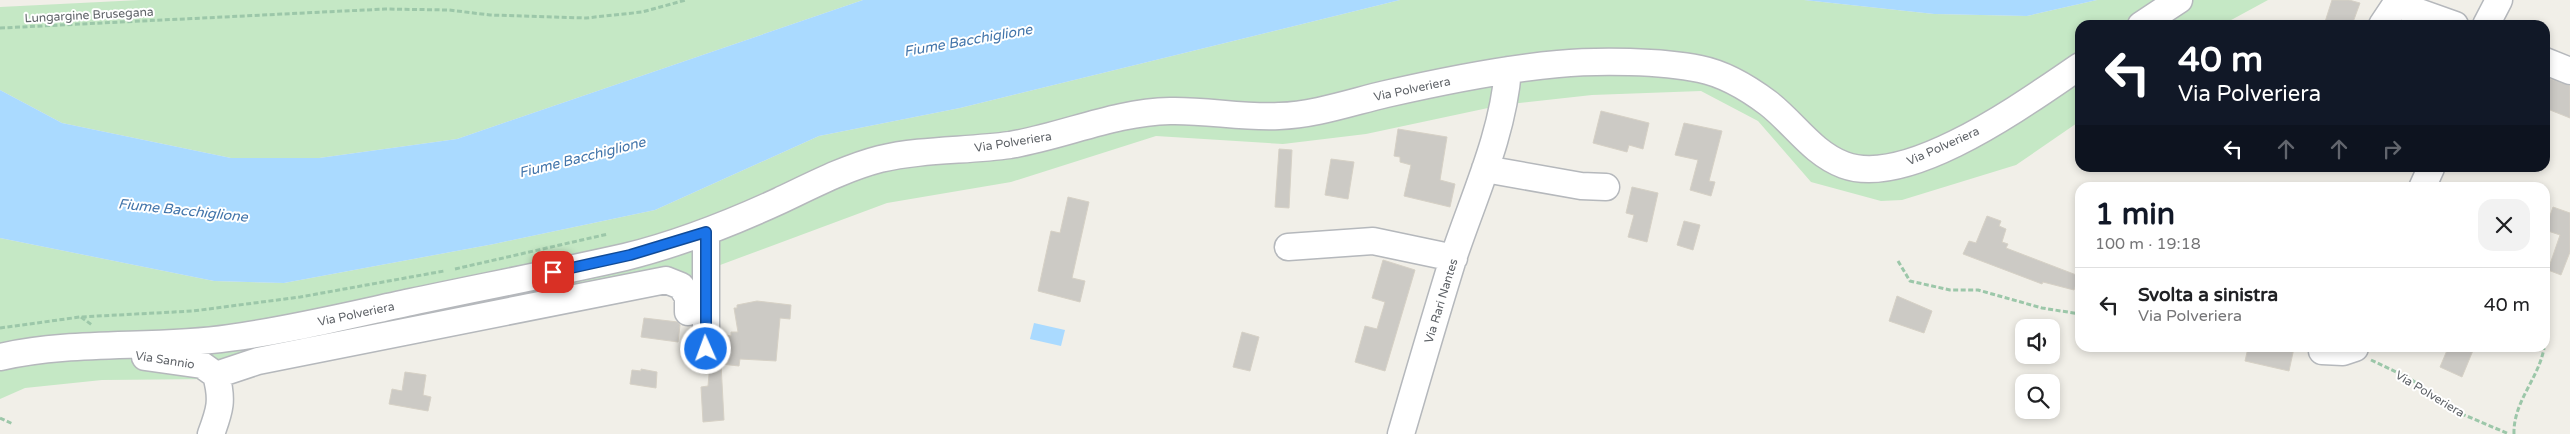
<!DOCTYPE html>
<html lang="it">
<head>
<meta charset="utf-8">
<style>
	body { margin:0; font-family:"Varela Round",sans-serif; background:#f2f2f2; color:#202124; height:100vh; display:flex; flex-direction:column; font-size:19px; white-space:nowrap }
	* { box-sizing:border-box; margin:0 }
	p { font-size:16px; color:#757577 }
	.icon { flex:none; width:28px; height:28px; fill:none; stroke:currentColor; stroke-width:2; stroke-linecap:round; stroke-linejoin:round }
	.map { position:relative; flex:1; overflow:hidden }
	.panel { position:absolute; left:2075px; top:182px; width:475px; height:170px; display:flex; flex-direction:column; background:#fff; border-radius:15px; box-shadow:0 2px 8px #0003 }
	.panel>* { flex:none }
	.hud { position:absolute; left:2075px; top:20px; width:475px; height:152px; border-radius:15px; box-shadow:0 2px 8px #0003; background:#111827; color:#fff; overflow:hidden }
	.buttons { position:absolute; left:2015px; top:319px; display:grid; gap:10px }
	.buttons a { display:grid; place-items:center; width:45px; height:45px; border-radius:10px; background:#fff; box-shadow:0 2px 8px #0003; font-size:25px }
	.pin { position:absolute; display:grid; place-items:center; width:42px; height:42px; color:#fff; margin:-21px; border-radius:10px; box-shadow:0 2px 8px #0006 }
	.me { position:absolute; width:55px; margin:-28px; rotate:358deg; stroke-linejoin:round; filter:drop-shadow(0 0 4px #0008) }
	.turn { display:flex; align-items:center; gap:18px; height:105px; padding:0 20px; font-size:22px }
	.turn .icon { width:65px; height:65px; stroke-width:2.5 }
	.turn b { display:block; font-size:35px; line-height:42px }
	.lanes { display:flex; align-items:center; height:48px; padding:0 20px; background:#0003; justify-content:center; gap:25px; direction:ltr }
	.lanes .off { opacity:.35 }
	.round { display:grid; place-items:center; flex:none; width:52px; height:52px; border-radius:15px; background:#f2f2f2 }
	.head { display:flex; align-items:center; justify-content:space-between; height:85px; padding:0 20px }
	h1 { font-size:30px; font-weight:700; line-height:38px; color:#111827 }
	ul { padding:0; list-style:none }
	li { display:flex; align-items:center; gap:15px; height:75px; padding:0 20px; border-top:1px solid #e0e0e0 }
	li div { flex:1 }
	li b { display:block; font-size:19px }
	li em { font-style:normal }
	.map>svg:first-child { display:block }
	.green { fill:#c5e8c5 }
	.water { fill:#aadaff }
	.building { fill:#cccac5; stroke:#d6d1c6 }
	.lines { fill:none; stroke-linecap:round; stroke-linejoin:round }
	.minor-casing { stroke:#b5b8bc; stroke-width:29 }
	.path { stroke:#9cc7a9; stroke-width:3; stroke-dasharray:5 2.5; stroke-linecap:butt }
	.minor { stroke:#fff; stroke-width:26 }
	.route-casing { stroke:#114b97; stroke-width:12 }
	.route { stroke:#1a73e8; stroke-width:9 }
	.labels { text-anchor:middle; stroke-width:4; stroke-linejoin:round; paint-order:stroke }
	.street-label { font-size:12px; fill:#5f6368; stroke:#fff }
	.water-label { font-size:14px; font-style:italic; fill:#4174aa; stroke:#fff }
</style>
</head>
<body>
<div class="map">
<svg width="2570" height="434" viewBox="0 0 2570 434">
	<rect width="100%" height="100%" fill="#f1efe8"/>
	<path class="green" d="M140,0H863L457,139L319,158H231L62,123L0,90V7Z
		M1400,0H1804L1934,14L2027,16L2097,0H2268L2222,25H2080V121L2016,165L1902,200L1881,201L1811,182L1758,121L1701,91L1592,95L1502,105L1366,134L1283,144L1156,136L1011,182L887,203L669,284L217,379L102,380L25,388L0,399V238L214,281L284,283L494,244L655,210L819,136L960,108Z"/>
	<path class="water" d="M863,0H1400L960,108L819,136L655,210L494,244L284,283L214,281L0,238V90L62,123L231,158H319L457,139Z
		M1804,0H2097L2027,16L1934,14Z
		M1034,323L1065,330L1061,346L1030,339Z"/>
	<path class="building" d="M2332,0H2349L2360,3L2352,25H2324Z
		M2545,77L2570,86V118L2545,108Z
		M1601,111L1649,123L1643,149L1629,145L1627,152L1593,143Z
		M1684,123L1722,131L1709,181L1715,182L1711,196L1690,190L1698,160L1675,155Z
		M1398,129L1447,137L1440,180L1455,184L1450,207L1404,196L1411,165L1400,162V157L1394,156Z
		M1279,149L1292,150L1289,208L1275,207Z
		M1331,159L1354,162L1348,199L1325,195Z
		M1632,187L1658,193L1647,242L1628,237L1634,215L1626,213Z
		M1068,197L1089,202L1072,278L1085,281L1080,302L1038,291L1051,231L1060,233Z
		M2553,207L2570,213V252L2561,275L2548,270L2560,235L2545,230Z
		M1987,216L2001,221L1999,226L2006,229L2002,242L2008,244L2006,248L2079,276L2074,290L2043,282L2042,284L1963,254L1969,241L1976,243Z
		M1684,221L1700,225L1693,250L1677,245Z
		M1383,260L1415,270L1385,371L1355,362L1365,326L1377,329L1385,302L1372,298Z
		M1897,296L1932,311L1924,333L1889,321Z
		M757,301L791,305L790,319L780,318L776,361L740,359L739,366L721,364L724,420L703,422L701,387L708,386L710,363L719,357L721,349V334L731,336V332H738L734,308H737V305Z
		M644,318L678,322L680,325L678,342L641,337Z
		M1242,332L1259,337L1250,371L1233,367Z
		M2248,348H2294L2289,371L2245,361Z
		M2448,348H2474L2462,377L2440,367Z
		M641,369L657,372L656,388L630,384L632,370L641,371Z
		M405,372L426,375L423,395L431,397L428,411L389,404L392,389L402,391Z"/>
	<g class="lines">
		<g class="minor-casing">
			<path id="minor" d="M2141,25L2179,0
				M2382,25L2396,4L2455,25
				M2486,25L2499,0
				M2545,61L2570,71
				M1485,169L1581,186L1606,187
				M2422,188L2431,168
				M1288,247L1373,241L1454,258
				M706,349V232
				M2322,351L2343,352L2355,348
				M0,357C75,340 153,349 229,338C290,330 350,315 411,302C482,287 554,273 625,257C678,244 729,224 779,201C811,186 845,168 880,159C922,149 967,151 1010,145C1064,136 1115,112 1170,111C1206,110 1243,118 1279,116C1315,115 1352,102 1386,94C1443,81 1501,69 1558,64C1599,60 1661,61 1700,69C1725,74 1748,88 1768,103C1794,123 1812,153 1844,165C1909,189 2028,101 2080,66
				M145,357L202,365L216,375C223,400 220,410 211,434
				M216,375L258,361L666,280L681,286L688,297V312
				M1401,434C1418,376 1435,317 1453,259C1473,198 1503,136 1508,70"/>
		</g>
		<path class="path" d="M0,28L385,9L449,10L490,15L586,18L642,12L686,0
			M1898,261L1910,281L1950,290H1978L2042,308L2080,314
			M455,269L608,234
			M81,317L92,325
			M0,328L80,317L193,311L300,297L444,271
			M2371,360L2409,378L2462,414L2509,434
			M0,418L13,424
			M2514,434C2513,402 2539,378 2544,348"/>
		<use href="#minor" class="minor"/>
	</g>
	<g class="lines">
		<g class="route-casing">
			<path id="route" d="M553,272L630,255L706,232V349"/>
		</g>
		<use href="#route" class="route"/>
	</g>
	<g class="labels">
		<g class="street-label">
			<text transform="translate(89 15) rotate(-3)" y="4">Lungargine Brusegana</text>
			<text transform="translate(1412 89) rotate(-12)" y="4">Via Polveriera</text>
			<text transform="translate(1013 142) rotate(-9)" y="4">Via Polveriera</text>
			<text transform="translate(1943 146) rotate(-24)" y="4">Via Polveriera</text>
			<text transform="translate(1441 301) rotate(-73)" y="4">Via Rari Nantes</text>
			<text transform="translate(356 314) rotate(-12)" y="4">Via Polveriera</text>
			<text transform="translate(165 360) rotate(9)" y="4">Via Sannio</text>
			<text transform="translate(2430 394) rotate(31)" y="4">Via Polveriera</text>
		</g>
		<g class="water-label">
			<text transform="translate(968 40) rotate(-10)" y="5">Fiume Bacchiglione</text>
			<text transform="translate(582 157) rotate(-14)" y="5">Fiume Bacchiglione</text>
			<text transform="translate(183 210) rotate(6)" y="5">Fiume Bacchiglione</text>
		</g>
	</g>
</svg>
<div class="buttons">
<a><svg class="icon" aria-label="sound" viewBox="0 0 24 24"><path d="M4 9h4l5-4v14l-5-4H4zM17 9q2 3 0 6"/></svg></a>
<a><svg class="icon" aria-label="search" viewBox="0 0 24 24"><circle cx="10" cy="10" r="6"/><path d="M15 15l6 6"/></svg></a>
</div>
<div class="pin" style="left:553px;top:272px;background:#d93025"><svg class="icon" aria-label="arrive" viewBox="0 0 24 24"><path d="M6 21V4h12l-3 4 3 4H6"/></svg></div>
<svg class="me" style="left:706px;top:349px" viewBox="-20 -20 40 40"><circle r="17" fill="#1a73e8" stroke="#fff" stroke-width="3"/><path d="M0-11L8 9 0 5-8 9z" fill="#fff"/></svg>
<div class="hud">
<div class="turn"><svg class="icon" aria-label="left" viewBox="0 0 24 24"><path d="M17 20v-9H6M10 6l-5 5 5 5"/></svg><div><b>40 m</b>Via Polveriera</div></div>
<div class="lanes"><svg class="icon" aria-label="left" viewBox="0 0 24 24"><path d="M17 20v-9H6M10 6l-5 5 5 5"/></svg><svg class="icon off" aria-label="ahead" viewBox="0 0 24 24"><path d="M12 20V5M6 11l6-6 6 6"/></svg><svg class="icon off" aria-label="ahead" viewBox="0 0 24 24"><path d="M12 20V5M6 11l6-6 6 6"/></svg><svg class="icon off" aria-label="right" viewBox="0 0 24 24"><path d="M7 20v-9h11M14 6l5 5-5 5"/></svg></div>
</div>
<section class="panel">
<div class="head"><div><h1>1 min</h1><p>100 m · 19:18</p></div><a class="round"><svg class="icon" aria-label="close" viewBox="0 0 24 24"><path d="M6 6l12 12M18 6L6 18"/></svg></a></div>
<ul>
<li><svg class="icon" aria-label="left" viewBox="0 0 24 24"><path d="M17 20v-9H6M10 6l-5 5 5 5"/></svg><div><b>Svolta a sinistra</b><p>Via Polveriera</p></div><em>40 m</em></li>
</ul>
</section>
</div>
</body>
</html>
